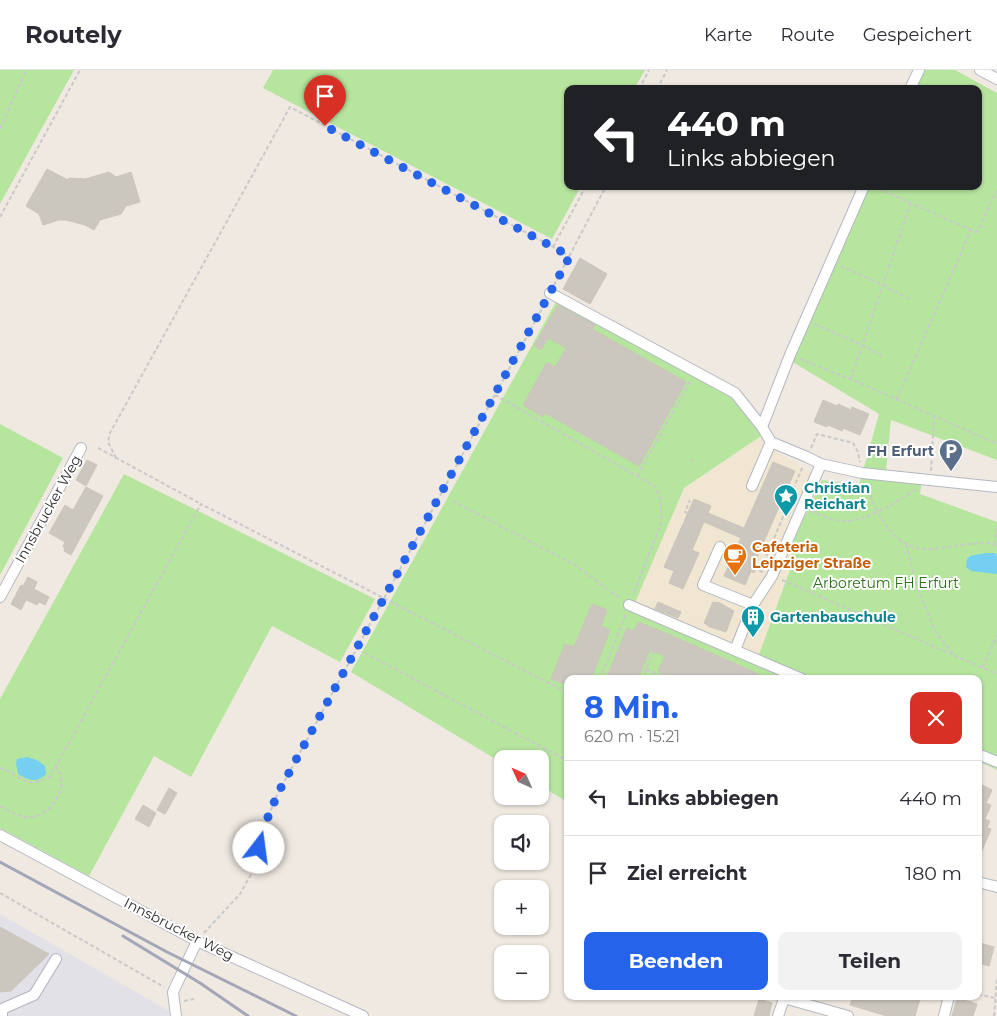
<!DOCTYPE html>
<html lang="de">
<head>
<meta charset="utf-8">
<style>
	body { margin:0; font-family:Montserrat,sans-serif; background:#f2f2f3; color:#2b2b33; height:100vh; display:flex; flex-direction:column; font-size:19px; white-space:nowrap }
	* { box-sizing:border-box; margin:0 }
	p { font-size:16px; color:#7c7c81 }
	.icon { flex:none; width:28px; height:28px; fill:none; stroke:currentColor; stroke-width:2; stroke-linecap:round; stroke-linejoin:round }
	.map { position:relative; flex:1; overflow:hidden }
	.side { position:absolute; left:564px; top:605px; width:418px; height:325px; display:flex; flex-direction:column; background:#fff; border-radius:10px; box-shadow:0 1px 4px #0004 }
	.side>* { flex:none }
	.guide { position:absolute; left:564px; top:15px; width:418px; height:105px; border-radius:10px; box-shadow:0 1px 4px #0004; background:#202124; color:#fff; overflow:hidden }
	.needle { width:32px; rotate:315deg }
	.buttons { position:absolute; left:494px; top:680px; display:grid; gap:10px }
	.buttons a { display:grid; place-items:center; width:55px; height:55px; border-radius:10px; background:#fff; box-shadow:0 1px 4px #0004; font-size:25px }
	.pin { position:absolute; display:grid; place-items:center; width:42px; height:42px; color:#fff; margin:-51px -21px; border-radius:50% 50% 50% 0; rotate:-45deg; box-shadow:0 0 5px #0007 }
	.pin .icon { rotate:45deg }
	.me { position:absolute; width:55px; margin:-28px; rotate:15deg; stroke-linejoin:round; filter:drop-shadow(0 0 4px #0008) }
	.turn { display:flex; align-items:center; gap:18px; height:105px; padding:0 20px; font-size:22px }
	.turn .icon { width:65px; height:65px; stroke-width:2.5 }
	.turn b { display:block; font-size:35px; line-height:42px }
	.round { display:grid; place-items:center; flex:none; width:52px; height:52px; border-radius:10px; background:#f2f2f3 }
	.summary { display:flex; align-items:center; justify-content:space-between; height:85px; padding:0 20px }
	h1 { font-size:30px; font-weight:700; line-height:38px; color:#2563eb }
	.action { display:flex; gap:10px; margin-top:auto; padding:10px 20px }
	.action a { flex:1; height:58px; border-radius:10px; background:#2563eb; color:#fff; font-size:20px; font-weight:700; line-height:58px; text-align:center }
	.action a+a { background:#f2f2f3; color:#2b2b33 }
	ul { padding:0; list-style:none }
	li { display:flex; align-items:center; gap:15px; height:75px; padding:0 20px; border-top:1px solid #e1e1e2 }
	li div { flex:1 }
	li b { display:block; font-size:19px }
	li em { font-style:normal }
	header { display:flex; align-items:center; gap:30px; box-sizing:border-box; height:70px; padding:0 25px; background:#fff; border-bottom:1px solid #e1e1e2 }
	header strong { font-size:24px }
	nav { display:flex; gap:28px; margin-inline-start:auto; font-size:18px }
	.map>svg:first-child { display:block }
	.industrial { fill:#e3e1e8 }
	.education { fill:#f0e6d1 }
	.green { fill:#b6e59e }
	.water { fill:#75cff0 }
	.building { fill:#cbc7bf; stroke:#cbc5ba }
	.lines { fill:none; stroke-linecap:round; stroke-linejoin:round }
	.minor-casing { stroke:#b4b7c1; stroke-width:12 }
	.path { stroke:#c9c9c9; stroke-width:2; stroke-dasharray:4 2.5; stroke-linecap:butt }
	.minor { stroke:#fff; stroke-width:10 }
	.rail { stroke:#a3a6b8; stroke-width:3 }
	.route { stroke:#2563eb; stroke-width:9; stroke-dasharray:0 16.2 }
	.labels { text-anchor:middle; stroke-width:4; stroke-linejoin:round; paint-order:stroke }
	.service-label { font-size:14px; font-weight:bold; fill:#4e5e75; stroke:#fff; text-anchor:end }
	.culture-label { font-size:14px; font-weight:bold; fill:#0d838f; stroke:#fff; text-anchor:start }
	.street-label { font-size:14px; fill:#2e2e2e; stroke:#fff }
	.food-label { font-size:14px; font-weight:bold; fill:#c56008; stroke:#fff; text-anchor:start }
	.park-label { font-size:14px; fill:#2c6e1b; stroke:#fff }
</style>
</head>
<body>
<header>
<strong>Routely</strong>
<nav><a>Karte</a><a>Route</a><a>Gespeichert</a></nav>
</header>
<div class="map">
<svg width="997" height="946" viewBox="0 0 997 946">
	<rect width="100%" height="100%" fill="#efe9e1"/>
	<path class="industrial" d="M0,844L169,941V946H0Z"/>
	<path class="education" d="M764,364L777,381L822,410L789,480L794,488L757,590L633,535L684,418Z"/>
	<path class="green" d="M0,0H74L0,134Z
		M273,0H645L634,19H568V116H581L552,169L263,18Z
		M919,0H955L997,23V390L891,350L886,400L923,404L920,424L997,452V700L978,691V609H568L567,732L540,715V689H502V693L351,602L556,232L729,326L764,364L684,418L634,535L757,590L794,489L789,480L822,410L859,415L879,344L791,291L868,116H978V19H911Z
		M0,354L63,388L0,505Z
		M124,404L375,529L340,592L272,556L191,707L154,686L89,806L0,758V629Z"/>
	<path class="water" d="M986,483H994L997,485V504L971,501L966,497L967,489L970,486Z
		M27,687L37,690L45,696L46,704C36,714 29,710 18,704L16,693L17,689Z"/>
	<path class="building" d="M47,99L68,110L69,108L85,109L109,102L116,107L131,102L140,132L126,136L121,144L100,150L94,160L85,155L66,150H59L43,155L39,144L26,136Z
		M580,188L607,204L590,234L563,219Z
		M558,235L595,255L592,259L686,312L639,396L545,343L543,347L523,335L547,292L555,297L566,278L548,268L541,280L534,276Z
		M823,330L837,336L838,334L851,340L852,337L869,344L860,365L843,358L842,361L828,355L827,357L814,352Z
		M87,390L97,395L86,416L76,410Z
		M773,392L795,401L754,494L757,496L754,503L751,501L745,515L724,506L741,468L704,452L692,480L699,483L683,519L669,513L674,501L664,497L694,429L711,436L708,443L744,458Z
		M86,417L103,426L71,485L64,481L65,478L63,477L65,472L49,463L65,435L73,440Z
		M28,507L37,512L34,519L49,527L45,535L39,532L37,535L26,530L21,540L11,534L21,515L23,516Z
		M658,532L681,542L678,548L655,539Z
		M713,532L720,533L734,541L726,562L710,557L704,553Z
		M592,534L607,540L601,556L610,560L591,609H568V615L551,609L565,574L574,577Z
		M638,552L668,564L770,609H676L658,601L665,586L650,580L638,609H606L627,558L633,561Z
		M978,713L992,720L986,733L991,735L985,749L990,751L987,758L991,759L978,790Z
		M169,718L177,723L165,744L157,740Z
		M143,735L156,743L149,757L135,749Z
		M0,857L49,884L11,921L0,922Z
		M980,873L994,877L989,896L978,893V881Z
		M853,926H921L915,946H887L850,935Z
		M957,928L977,934L973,946H952Z
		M759,929L772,933L769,946H754Z"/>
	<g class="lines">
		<g class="minor-casing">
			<path id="minor" d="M980,0L997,9
				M910,19L919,0
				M550,223L735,323L762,357L771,372L807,387L821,394L862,403L997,417
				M762,357L790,285L864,116
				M752,416L771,372
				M720,477L703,515L753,535L735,580
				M0,527L81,378
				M629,535L802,609
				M753,535L772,506L821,394
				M978,684L997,692
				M0,765L197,871L363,946
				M978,812L997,817
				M784,928L848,946
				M2,946V939L34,925L56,889
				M176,946L173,922L197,871
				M778,946L785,926
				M944,946L949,926"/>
		</g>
		<path class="path" d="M639,19L649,0
			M657,19L667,0
			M0,59L26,0
			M873,116L971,160
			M0,147L80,0
			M553,177L586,116
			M841,196L883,215L909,229
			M554,215L606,116
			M814,254L862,275L882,286
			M800,289L851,309L997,374
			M851,309L911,132
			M495,325L656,417L661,430V454L633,525
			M897,329L971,160L977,162L997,121
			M98,378L201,434
			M811,378L817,364L853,373L858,382L860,392
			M116,388L108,372L110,363L290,37L570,186
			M691,389L693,395
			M931,401L934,346
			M637,406L691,310
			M866,413C876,441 890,476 924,479C940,480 955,475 971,474C980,473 989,471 997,476
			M453,431L577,496L621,529
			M791,435L787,433L803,396
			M811,441C821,445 831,450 841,451C865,453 898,431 917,419
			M688,443L685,442L690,430
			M906,474L916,514L935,561L953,584
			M995,474L997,457
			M763,502L760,501L788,435
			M782,510L997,604
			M365,583L568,691
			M983,597L997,565
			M646,599L670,609
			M600,609L626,544
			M642,609L654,580
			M0,698C23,705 24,720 50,707L201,434L568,623
			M0,736C9,741 22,749 33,747C53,744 71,713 56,697
			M0,823L164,917
			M204,863L240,824L255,797L263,759L278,723L545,233
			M978,924L995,928
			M184,931L194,929
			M994,946L997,908"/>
		<use href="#minor" class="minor"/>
		<path class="rail" d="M0,792L167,882L296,946
			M123,866L200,913L248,946"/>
	</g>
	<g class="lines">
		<path class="route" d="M259,778L263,759L278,723L570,186L325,56"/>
	</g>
	<defs>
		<g id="parking-pin" transform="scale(1.25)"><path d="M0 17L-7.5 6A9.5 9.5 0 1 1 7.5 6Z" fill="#5c6f8a" stroke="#fff"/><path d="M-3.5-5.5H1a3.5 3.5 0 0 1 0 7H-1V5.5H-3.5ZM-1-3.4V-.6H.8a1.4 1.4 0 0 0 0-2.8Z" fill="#fff"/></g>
		<g id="sight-pin" transform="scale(1.25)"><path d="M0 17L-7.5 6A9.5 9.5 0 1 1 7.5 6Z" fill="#0f9aa8" stroke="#fff"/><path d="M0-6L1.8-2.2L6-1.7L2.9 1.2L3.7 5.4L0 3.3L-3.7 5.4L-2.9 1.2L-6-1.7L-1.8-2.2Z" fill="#fff"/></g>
		<g id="cafe-pin" transform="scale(1.25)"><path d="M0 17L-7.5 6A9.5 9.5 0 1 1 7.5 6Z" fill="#e8710a" stroke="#fff"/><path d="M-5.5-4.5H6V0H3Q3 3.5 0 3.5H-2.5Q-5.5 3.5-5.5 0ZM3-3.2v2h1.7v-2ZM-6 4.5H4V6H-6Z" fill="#fff"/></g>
		<g id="building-pin" transform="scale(1.25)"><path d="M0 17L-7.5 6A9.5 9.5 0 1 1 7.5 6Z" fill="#0f9aa8" stroke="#fff"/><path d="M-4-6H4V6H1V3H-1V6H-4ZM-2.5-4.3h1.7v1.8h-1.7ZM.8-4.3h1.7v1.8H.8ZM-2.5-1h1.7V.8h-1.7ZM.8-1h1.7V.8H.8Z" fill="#fff"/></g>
	</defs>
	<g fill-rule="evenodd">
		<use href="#parking-pin" x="951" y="381"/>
		<use href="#sight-pin" x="786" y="426"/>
		<use href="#cafe-pin" x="735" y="485"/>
		<use href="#building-pin" x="753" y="547"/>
	</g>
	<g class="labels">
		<g class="service-label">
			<text x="934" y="386">FH Erfurt</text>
		</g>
		<g class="culture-label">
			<text x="804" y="423">Christian<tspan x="804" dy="16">Reichart</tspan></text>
			<text x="770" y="552">Gartenbauschule</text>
		</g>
		<g class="street-label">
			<text transform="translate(48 439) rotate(-61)" y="5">Innsbrucker Weg</text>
			<text transform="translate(179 859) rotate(27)" y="5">Innsbrucker Weg</text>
		</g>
		<g class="food-label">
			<text x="752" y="482">Cafeteria<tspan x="752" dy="16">Leipziger Straße</tspan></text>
		</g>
		<g class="park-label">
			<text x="886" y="518">Arboretum FH Erfurt</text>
		</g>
	</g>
</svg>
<div class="buttons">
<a><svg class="needle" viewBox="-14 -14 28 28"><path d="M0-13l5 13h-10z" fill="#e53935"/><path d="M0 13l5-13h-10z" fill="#7c7c81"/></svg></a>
<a><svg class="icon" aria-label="sound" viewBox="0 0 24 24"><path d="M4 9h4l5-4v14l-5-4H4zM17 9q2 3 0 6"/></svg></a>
<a>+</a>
<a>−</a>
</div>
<div class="pin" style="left:325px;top:56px;background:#d93025"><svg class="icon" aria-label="arrive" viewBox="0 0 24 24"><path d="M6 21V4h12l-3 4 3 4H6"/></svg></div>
<svg class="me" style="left:259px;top:778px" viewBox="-20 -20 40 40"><circle r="19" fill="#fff"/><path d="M0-13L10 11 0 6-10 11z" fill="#2563eb"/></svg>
<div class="guide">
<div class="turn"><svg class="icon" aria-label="left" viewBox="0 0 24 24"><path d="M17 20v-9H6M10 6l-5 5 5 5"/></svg><div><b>440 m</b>Links abbiegen</div></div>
</div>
<section class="side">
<div class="summary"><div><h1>8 Min.</h1><p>620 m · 15:21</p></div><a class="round" style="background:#d93025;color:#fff"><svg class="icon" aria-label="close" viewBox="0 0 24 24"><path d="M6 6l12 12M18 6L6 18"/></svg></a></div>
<ul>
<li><svg class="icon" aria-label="left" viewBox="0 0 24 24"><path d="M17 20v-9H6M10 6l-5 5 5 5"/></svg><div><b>Links abbiegen</b></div><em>440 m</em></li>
<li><svg class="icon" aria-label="arrive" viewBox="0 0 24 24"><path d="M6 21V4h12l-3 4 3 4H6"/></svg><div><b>Ziel erreicht</b></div><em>180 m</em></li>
</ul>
<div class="action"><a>Beenden</a><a>Teilen</a></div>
</section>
</div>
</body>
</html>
